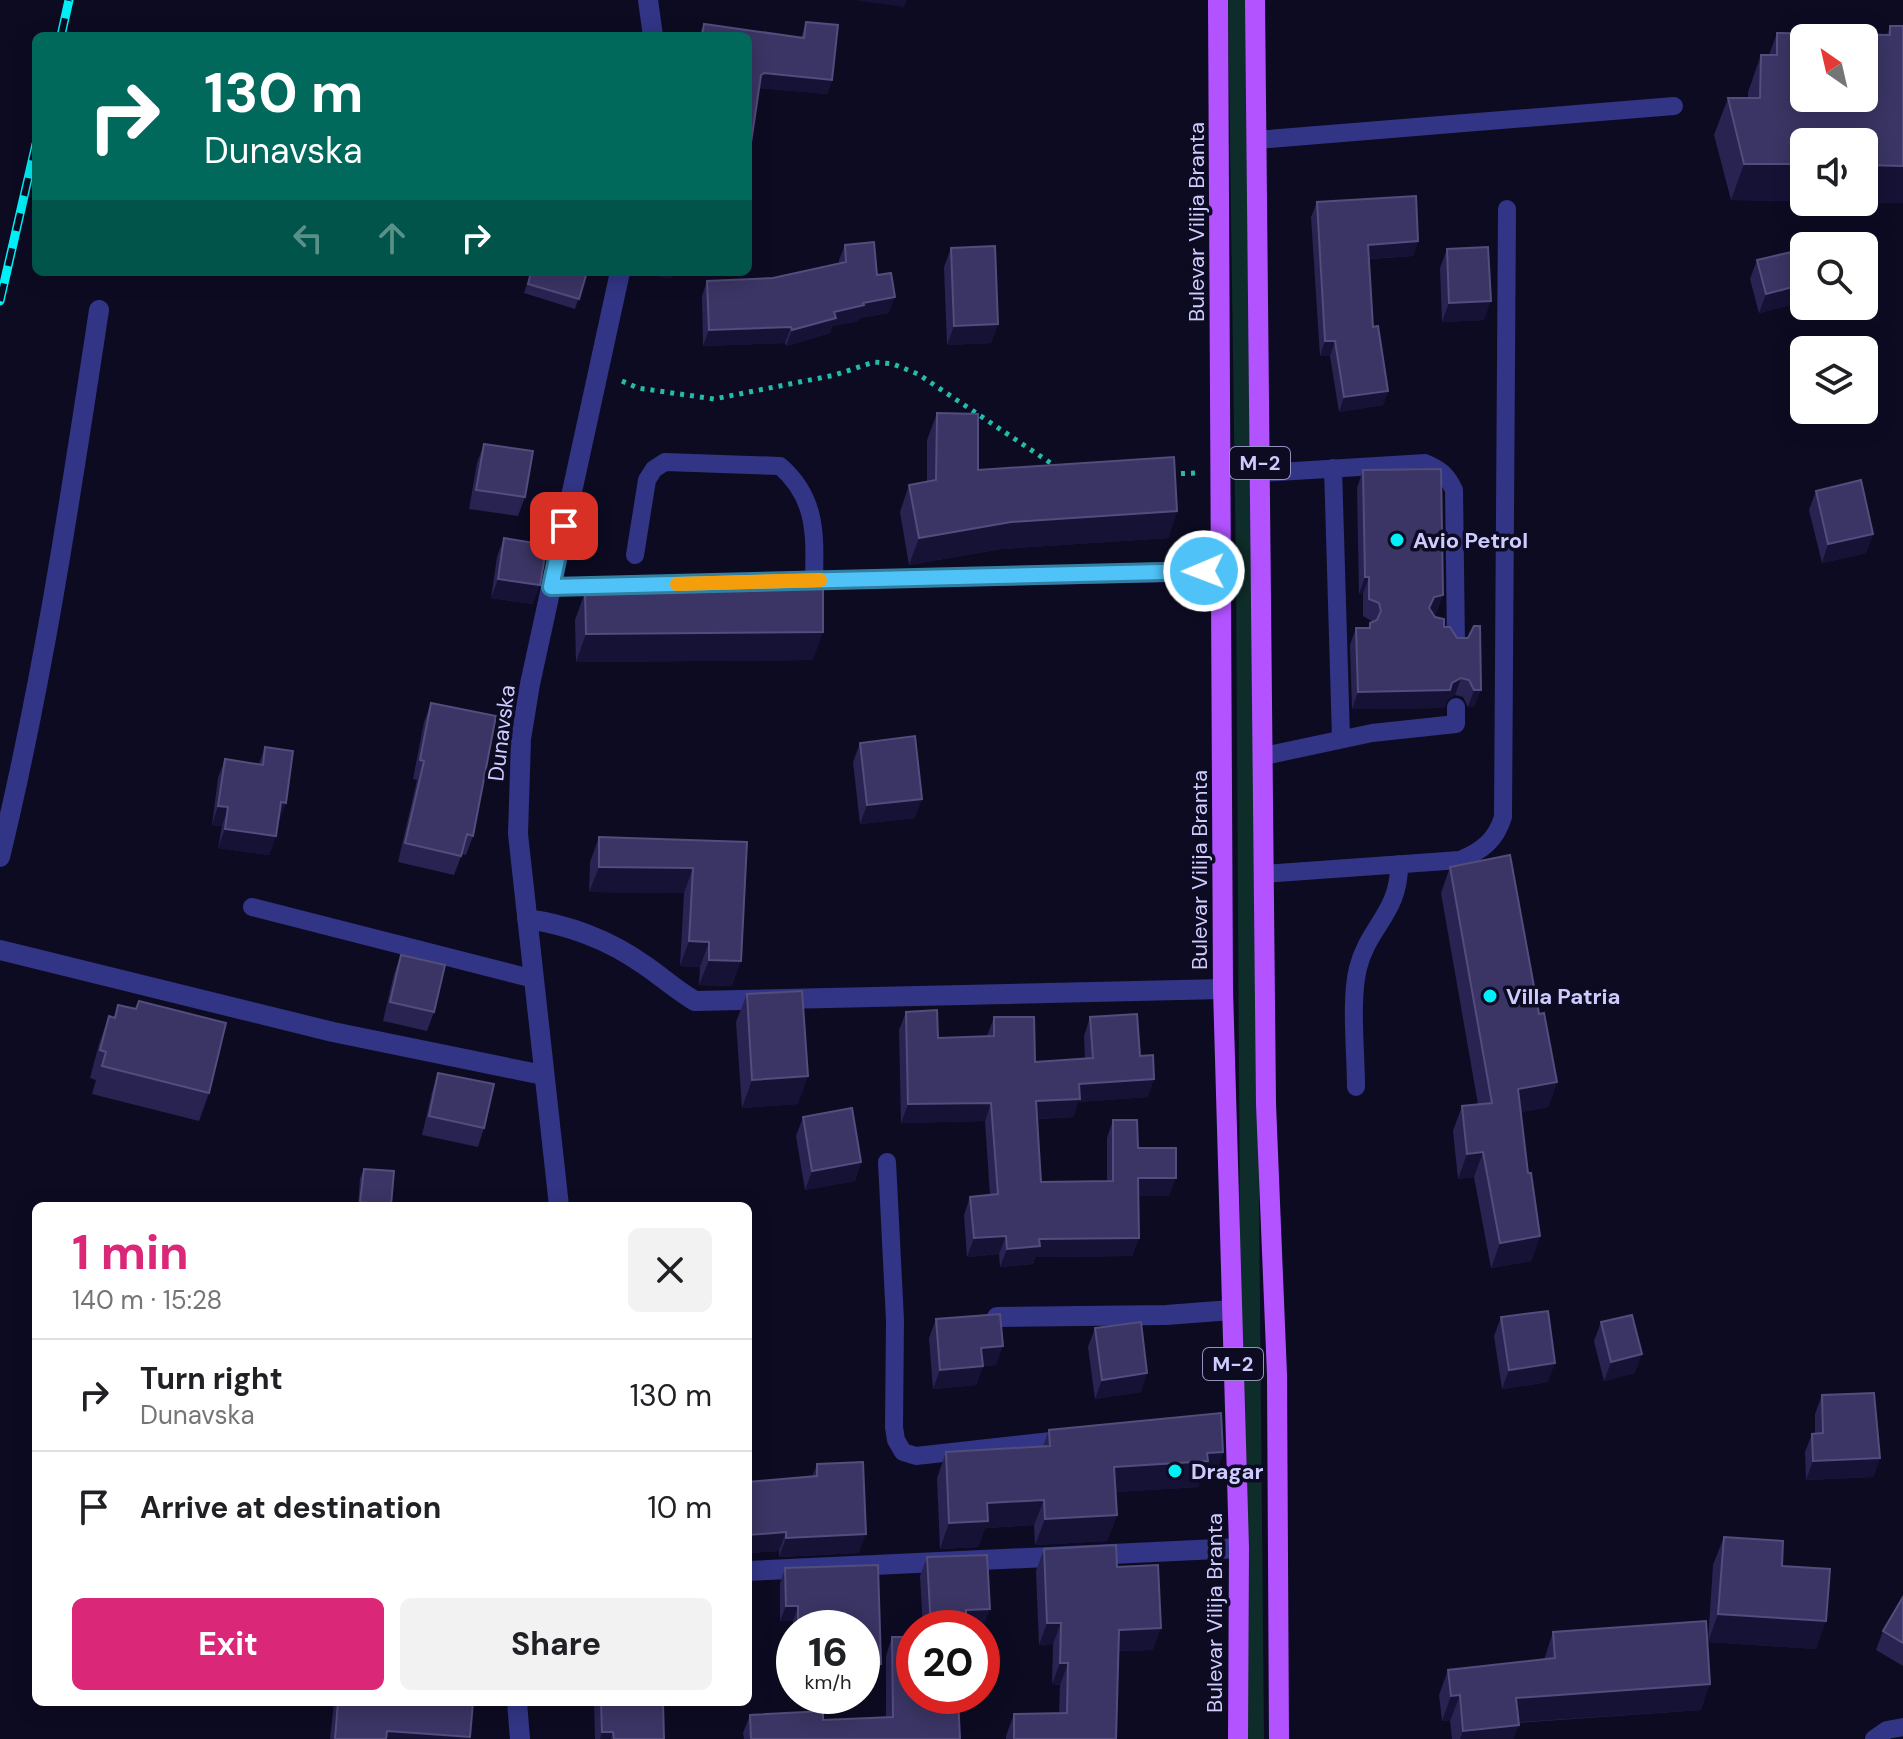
<!DOCTYPE html>
<html lang="en">
<head>
<meta charset="utf-8">
<style>
	body { margin:0; font-family:"DM Sans",sans-serif; background:#f2f2f2; color:#202124; height:100vh; display:flex; flex-direction:column; font-size:30px; white-space:nowrap }
	* { box-sizing:border-box; margin:0 }
	p { font-size:26px; color:#757577 }
	.icon { flex:none; width:44px; height:44px; fill:none; stroke:currentColor; stroke-width:2; stroke-linecap:round; stroke-linejoin:round }
	.map { position:relative; flex:1; overflow:hidden }
	.side { position:absolute; left:32px; top:1202px; width:720px; height:504px; display:flex; flex-direction:column; background:#fff; border-radius:12px; box-shadow:0 4px 20px #0003 }
	.side>* { flex:none }
	.hud { position:absolute; left:32px; top:32px; width:720px; height:244px; border-radius:12px; box-shadow:0 4px 20px #0003; background:#00695c; color:#fff; overflow:hidden }
	.needle { width:52px; rotate:326deg }
	.fabs { position:absolute; left:1790px; top:24px; display:grid; gap:16px }
	.fabs a { display:grid; place-items:center; width:88px; height:88px; border-radius:12px; background:#fff; box-shadow:0 4px 20px #0003; font-size:40px }
	.speed { position:absolute; left:776px; top:1610px; display:flex; gap:16px; font-size:40px; font-weight:700; text-align:center }
	.speed>* { display:grid; place-content:center; width:104px; height:104px; border-radius:50%; background:#fff; box-shadow:0 4px 20px #0003; line-height:1 }
	.speed small { font-size:20px; font-weight:400 }
	.speed .limit { border:12px solid #d22; background:#fff; color:#111 }
	.pin { position:absolute; display:grid; place-items:center; width:68px; height:68px; color:#fff; margin:-34px; border-radius:16px; box-shadow:0 4px 12px #0006 }
	.me { position:absolute; width:88px; margin:-44px; rotate:269deg; stroke-linejoin:round; filter:drop-shadow(0 0 6px #0008) }
	.turn { display:flex; align-items:center; gap:28px; height:168px; padding:0 40px; font-size:36px }
	.turn .icon { width:104px; height:104px; stroke-width:2.5 }
	.turn b { display:block; font-size:56px; line-height:68px }
	.lanes { display:flex; align-items:center; height:76px; padding:0 40px; background:#0003; justify-content:center; gap:40px; direction:ltr }
	.lanes .off { opacity:.35 }
	.round { display:grid; place-items:center; flex:none; width:84px; height:84px; border-radius:12px; background:#f2f2f2 }
	.summary { display:flex; align-items:center; justify-content:space-between; height:136px; padding:0 40px }
	h1 { font-size:48px; font-weight:700; line-height:60px; color:#db2777 }
	.button { display:flex; gap:16px; margin-top:auto; padding:16px 40px }
	.button a { flex:1; height:92px; border-radius:12px; background:#db2777; color:#fff; font-size:32px; font-weight:700; line-height:92px; text-align:center }
	.button a+a { background:#f2f2f2; color:#202124 }
	ul { padding:0; list-style:none }
	li { display:flex; align-items:center; gap:24px; height:112px; padding:0 40px; border-top:2px solid #e0e0e0 }
	li div { flex:1 }
	li b { display:block; font-size:30px }
	li em { font-style:normal }
	.map>svg:first-child { display:block }
	.green { fill:#0e2c29 }
	.lines { fill:none; stroke-linecap:round; stroke-linejoin:round }
	.path { stroke:#23bca8; stroke-width:5; stroke-dasharray:4 6; stroke-linecap:butt }
	.lane { stroke:#323585; stroke-width:18 }
	.street { stroke:#323585; stroke-width:20 }
	.primary { stroke:#b253ff; stroke-width:20 }
	.rail-casing { stroke:#00f0f7; stroke-width:9 }
	.rail { stroke:#0d0b22; stroke-width:6; stroke-dasharray:18; stroke-linecap:butt }
	.wall { fill:#282351 }
	.shaded-wall { fill:#161236 }
	.building { fill:#3a3564; stroke:#514d7c; stroke-width:2; fill-rule:evenodd }
	.route-casing { stroke:#337fa1; stroke-width:20 }
	.route { stroke:#4fc3f7; stroke-width:14 }
	.slow { stroke:#f59e0b; stroke-width:14 }
	.poi-dot { fill:#00f0f7; stroke:#0d0b22; stroke-width:3 }
	.labels { text-anchor:middle; stroke-width:7; stroke-linejoin:round; paint-order:stroke }
	.shield { fill:#0d0b22; stroke:#9492bd; stroke-width:2 }
	.shield-label { font-size:20px; font-weight:bold; fill:#ceccff }
	.street-label { font-size:22px; fill:#ceccff; stroke:#0d0b22 }
	.poi-label { font-size:22px; font-weight:bold; fill:#ceccff; stroke:#0d0b22; text-anchor:start }
</style>
</head>
<body>
<div class="map">
<svg width="1903" height="1739" viewBox="0 0 1903 1739">
	<rect width="100%" height="100%" fill="#0d0b22"/>
	<path class="green" d="M1228,0H1248L1264,1739H1243L1236,571Z"/>
	<g class="lines">
		<path class="path" d="M622,381L638,388L714,399L835,375L874,362L893,364L918,374L1058,468
			M1171,474L1197,473"/>
		<path class="lane" d="M1256,140L1674,106
			M1333,468L1341,738
			M1260,473L1425,463C1440,469 1447,475 1454,490L1456,644
			M635,555L647,480L654,469L665,462L780,466C817,498 815,535 814,580
			M801,581L1222,572
			M551,587L623,585
			M1264,756L1372,733L1456,724V707
			M1264,874L1460,860C1482,851 1496,840 1503,817L1507,209
			M252,907L534,979
			M1356,1087C1356,1053 1350,1000 1358,968C1368,927 1400,912 1399,864
			M887,1162L895,1320L894,1427L896,1440L903,1452L916,1456L1069,1439
			M1874,1739L1887,1730L1903,1727"/>
		<path class="street" d="M648,0L653,36
			M0,857C44,676 71,493 99,310
			M527,919C570,925 607,939 643,964C661,976 676,990 695,1001L1223,989
			M0,950L333,1032L543,1075
			M559,1206L518,834L521,739L530,684L620,272
			M997,1317L1166,1315L1232,1310
			M748,1571L1239,1548
			M517,1702L520,1739"/>
		<path class="primary" d="M1218,0L1223,989L1239,1548L1238,1739
			M1255,0L1266,1104L1277,1375L1279,1739"/>
		<g class="rail-casing">
			<path id="rail" d="M61,36L69,0
				M0,301L36,144"/>
		</g>
		<use href="#rail" class="rail"/>
	</g>
	<path class="wall" d="M806,22L832,80L827,94L759,88L748,36H699L704,24L801,38Z
		M1890,26H1903V203L1731,200L1714,135L1728,98H1748V92L1761,55H1769L1777,33L1887,35Z
		M1317,202L1418,241L1413,256L1369,259L1373,327L1388,391L1383,405L1339,412L1330,356H1320L1311,217Z
		M845,245L877,275L889,313L859,318L858,321L832,326L830,333L786,346L785,343L703,346L702,296L707,281L773,278L839,263V260Z
		M951,248L998,324L991,343L947,345L944,267Z
		M1447,249L1484,320L1442,322L1440,268Z
		M1757,260L1804,264V296L1802,302L1759,313L1750,279Z
		M531,272H587L575,309L524,293Z
		M937,413L978,470L1177,511L1168,538L1001,549L909,565L900,512L909,485L927,482V440Z
		M484,444L525,497L518,516L469,509L477,463Z
		M1363,470L1437,612L1433,613L1444,627L1457,638H1468L1474,626V707H1468L1463,697L1455,695L1447,700L1444,708L1352,709L1350,645L1356,628H1368L1370,623L1373,622L1363,616V594H1359L1357,488Z
		M1816,491L1873,534L1866,553L1822,563L1809,510Z
		M504,538L533,604L491,598L497,557Z
		M602,583L813,660L576,662L575,620L585,592H598Z
		M431,703L473,836L466,855L462,854L454,875L398,862L417,780L413,779L424,722Z
		M860,743L915,818L860,824L853,762Z
		M265,747L286,803L278,822L276,836L269,855L218,848L222,826L212,825L218,778L225,759L259,764Z
		M599,837L747,842L732,986L699,985L700,967L680,966L684,893L589,892L590,862Z
		M1450,867L1539,1014L1557,1082L1548,1107L1521,1112L1528,1173L1540,1236L1531,1261L1491,1268L1474,1177L1458,1179L1453,1131L1462,1106L1478,1104L1441,893Z
		M401,955L434,1012L427,1031L383,1021L394,974Z
		M747,994L798,1104L742,1108L736,1022Z
		M118,1005L209,1093L199,1121L92,1094L96,1080L90,1078L99,1044L109,1016L114,1017Z
		M906,1012L938,1038L987,1036L994,1017L1035,1062L1085,1059L1084,1036L1090,1017L1140,1056L1148,1097L1078,1102L1073,1117L1037,1119L1041,1182L1107,1181V1138L1113,1120L1138,1148L1169,1196H1138L1139,1238L1132,1256L1035,1257L1033,1264L1000,1267L999,1254L967,1257L964,1215L970,1197L990,1195L985,1121L901,1123L899,1030Z
		M438,1073L484,1128L478,1147L422,1135L432,1092Z
		M803,1117L861,1162L855,1181L805,1190L796,1136Z
		M364,1169L390,1206H358L360,1178Z
		M1501,1317L1548,1382L1502,1389L1494,1336Z
		M936,1319L996,1365L983,1366L976,1385L933,1389L929,1338Z
		M1601,1322L1635,1373L1604,1381L1594,1341Z
		M1095,1328L1141,1392L1095,1399L1088,1347Z
		M1822,1395L1880,1458L1873,1477L1806,1480L1805,1452L1812,1434L1815,1433V1414Z
		M1049,1430L1223,1452L1214,1478L1201,1479L1198,1487L1115,1492L1117,1515L1107,1541L1035,1545L1034,1525L985,1528L978,1547L940,1549L937,1478L946,1452L1043,1446Z
		M817,1464L859,1553L779,1557V1551L748,1553L812,1477Z
		M1724,1537L1782,1566L1816,1649L1708,1642L1713,1565Z
		M1044,1549L1117,1567L1153,1650L1118,1651L1116,1739H1006V1736L1014,1714L1059,1713L1060,1685L1052,1684L1053,1644L1039,1645L1036,1571Z
		M927,1557L983,1627L923,1628L920,1576Z
		M878,1565L881,1664L876,1679H862V1628H794V1680L793,1621H780V1583L785,1568Z
		M1903,1597V1666L1876,1650L1883,1631Z
		M1553,1632L1701,1710L1518,1723L1513,1739H1452L1450,1721H1442L1439,1695L1448,1670L1544,1660Z
		M892,1637L914,1696H962L958,1704L960,1739H744L743,1733L750,1715L823,1720L886,1718V1656Z
		M334,1702H473L470,1737V1739H330Z
		M594,1702H663L664,1739H595Z"/>
	<path class="shaded-wall" d="M854,0H907L904,7Z
		M764,73L832,80L827,94L759,88L761,75Z
		M1744,164H1804V201L1731,200Z
		M1864,165L1903,166V203L1857,202H1864Z
		M1418,241L1413,256L1363,259L1368,245Z
		M644,272H674L671,279L643,274Z
		M1804,284V296L1802,302L1759,313L1766,294Z
		M895,297L889,313L859,318L858,321L832,326L830,333L786,346L792,330L834,312L863,303Z
		M1491,301L1484,320L1442,322L1449,303Z
		M998,324L991,343L947,345L954,326Z
		M791,327L785,343L703,346L709,330Z
		M1325,341H1335L1330,356H1320Z
		M1388,391L1383,405L1339,412L1344,397Z
		M1177,511L1168,538L1001,549L909,565L919,538L1011,522Z
		M1873,534L1866,553L1822,563L1828,544Z
		M1365,577H1369L1363,594H1359Z
		M498,579L540,585L533,604L491,598Z
		M1443,595L1437,612L1428,614L1423,625L1434,597Z
		M823,632L813,660L576,662L586,634Z
		M1461,678L1455,695L1447,700L1444,708L1352,709L1358,692L1452,683Z
		M1474,690H1481L1474,707H1468Z
		M922,799L915,818L860,824L867,805Z
		M281,802L286,803L279,822L274,821Z
		M218,806L228,807L222,826L212,825Z
		M225,829L276,836L269,855L218,848Z
		M599,867L693,868L684,893L589,892Z
		M689,941L709,942L700,967L680,966Z
		M709,960L741,961L732,986L699,985Z
		M808,1076L798,1104L742,1108L752,1080Z
		M1154,1079L1148,1097L1078,1102L1073,1117L1029,1119L1036,1101L1079,1084Z
		M1557,1082L1548,1107L1509,1114L1518,1089Z
		M991,1103L985,1121L901,1123L908,1104Z
		M1483,1152L1474,1177L1458,1179L1467,1154Z
		M861,1162L855,1181L805,1190L812,1171Z
		M1138,1178H1176L1169,1196H1131Z
		M360,1202L391,1205L359,1206Z
		M1006,1236L999,1254L967,1257L974,1238Z
		M1540,1236L1531,1261L1491,1268L1500,1243Z
		M1139,1238L1132,1256L1035,1257L1033,1264L1000,1267L1007,1249L1039,1239Z
		M1003,1346L996,1365L974,1367L981,1348Z
		M1642,1354L1635,1373L1604,1381L1611,1362Z
		M1555,1363L1548,1382L1502,1389L1509,1370Z
		M983,1366L976,1385L933,1389L940,1370Z
		M1147,1373L1141,1392L1095,1399L1102,1380Z
		M1223,1452L1214,1478L1201,1479L1198,1487L1104,1493L1114,1467L1207,1453Z
		M1880,1458L1873,1477L1806,1480L1813,1461Z
		M1044,1500L1034,1525L985,1528L978,1547L940,1549L949,1523L987,1503Z
		M1117,1515L1107,1541L1035,1545L1045,1519Z
		M786,1532L779,1551L748,1553V1535Z
		M866,1534L859,1553L779,1557L786,1538Z
		M786,1606H798L793,1621H780Z
		M990,1609L983,1627L960,1628L966,1610Z
		M1718,1614L1826,1621L1816,1649L1708,1642Z
		M1047,1623H1061L1053,1644L1039,1645Z
		M1161,1628L1153,1650L1111,1651L1119,1630Z
		M1060,1663H1068L1060,1685L1052,1684Z
		M881,1664L876,1679H862V1665Z
		M1710,1684L1701,1710L1507,1723L1516,1698Z
		M1460,1695L1450,1721H1442L1451,1696Z
		M1519,1725L1513,1739H1460L1463,1731Z
		M387,1731L470,1737V1739H384Z
		M602,1732H613L611,1739H600Z"/>
	<path class="building" d="M806,22L838,25L832,80L764,73L761,75L748,163V36H702L704,24L804,38Z
		M1890,26H1903V166L1864,165V142H1804V164H1744L1728,98H1760L1761,55H1777V33L1890,35ZM1804,38H1864V98H1804Z
		M1416,196L1418,241L1368,245L1373,327L1378,326L1388,391L1344,397L1335,341H1325L1317,202Z
		M874,242L877,275L891,273L895,297L863,303L864,305L834,312L836,318L792,330L791,327L709,330L707,281L773,278L846,262L845,245Z
		M995,246L998,324L954,326L951,248Z
		M1488,247L1491,301L1449,303L1447,249Z
		M1800,250L1804,264V284L1766,294L1757,260Z
		M531,272H587L579,299L528,284Z
		M937,413L978,414V470L1174,457L1177,511L1011,522L919,538L909,485L936,480Z
		M484,444L533,451L525,497L476,490Z
		M1441,469L1443,595L1434,597L1429,608L1435,617L1444,619V627H1450L1457,638H1468L1474,626H1480L1481,690H1474L1469,680L1461,678L1452,683L1450,690L1358,692L1356,628H1370V623L1377,620L1381,611L1379,603L1369,599V577H1365L1363,470Z
		M1861,480L1873,534L1828,544L1816,491Z
		M504,538L547,545L540,585L498,579Z
		M823,580V632L586,634L585,592H602V583Z
		M431,703L496,716L473,836L467,834L461,856L405,843L424,761L420,760Z
		M915,736L922,799L867,805L860,743Z
		M265,747L293,751L286,803L281,802L276,836L225,829L228,807L218,806L225,759L263,765Z
		M599,837L747,842L741,961L709,960V942L689,941L693,868L599,867Z
		M1510,855L1539,1014L1544,1013L1557,1082L1518,1089L1528,1173H1531L1540,1236L1500,1243L1483,1152L1467,1154L1462,1106L1492,1103L1450,867Z
		M401,955L445,965L434,1012L390,1002Z
		M802,991L808,1076L752,1080L747,994Z
		M139,1001L226,1023L209,1093L102,1066L106,1052L100,1050L109,1016L115,1018L118,1005L136,1009Z
		M937,1010L938,1038L994,1036V1017H1034L1035,1062L1093,1058L1090,1017L1137,1014L1140,1056L1153,1055L1154,1079L1079,1084L1080,1099L1036,1101L1041,1182L1113,1181V1120H1137L1138,1148H1176V1178H1138L1139,1238L1039,1239L1040,1246L1007,1249L1006,1236L974,1238L970,1197L998,1194L991,1103L908,1104L906,1012Z
		M438,1073L494,1084L484,1128L429,1116Z
		M852,1108L861,1162L812,1171L803,1117Z
		M364,1169L394,1171L391,1205L360,1202Z
		M1548,1311L1555,1363L1509,1370L1501,1317Z
		M1000,1314L1003,1346L981,1348L983,1366L940,1370L936,1319Z
		M1632,1315L1642,1354L1611,1362L1601,1322Z
		M1141,1322L1147,1373L1102,1380L1095,1328Z
		M1874,1393L1880,1458L1813,1461L1812,1434L1823,1433L1822,1395Z
		M1221,1413L1223,1452L1207,1453L1208,1461L1114,1467L1117,1515L1045,1519L1044,1500L987,1503L988,1521L949,1523L946,1452L1050,1446L1049,1430Z
		M863,1462L866,1534L786,1538V1532L748,1535V1482L817,1476V1464Z
		M1724,1537L1783,1541L1782,1566L1830,1569L1826,1621L1718,1614Z
		M1116,1545L1117,1567L1158,1565L1161,1628L1119,1630L1116,1739H1014V1714L1067,1713L1068,1663H1060L1061,1623H1047L1044,1549Z
		M987,1555L990,1609L966,1610V1628H931L927,1557Z
		M878,1565L881,1664L862,1665V1628H798V1606H786L785,1568Z
		M1903,1597V1643L1883,1631Z
		M1706,1621L1710,1684L1516,1698L1519,1725L1463,1731L1460,1695L1451,1696L1448,1670L1555,1658L1553,1632Z
		M892,1637H914V1696H958L960,1739H751L750,1715L823,1711V1720L893,1717Z
		M338,1702H473L470,1737L387,1731L386,1739H335Z
		M601,1702H663L664,1739H614L613,1732H602Z"/>
	<g class="lines">
		<g class="route-casing">
			<path id="route" d="M564,526L551,587L1204,571"/>
		</g>
		<use href="#route" class="route"/>
		<path class="slow" d="M677,584L820,580"/>
	</g>
	<g class="poi-dot">
		<circle cx="1397" cy="540" r="8"/>
		<circle cx="1490" cy="996" r="8"/>
		<circle cx="1175" cy="1471" r="8"/>
	</g>
	<g class="labels">
		<g class="shield">
			<rect x="1230" y="447" width="60" height="32" rx="6"/>
			<rect x="1203" y="1348" width="60" height="32" rx="6"/>
		</g>
		<g class="shield-label">
			<text x="1260" y="470">M-2</text>
			<text x="1233" y="1371">M-2</text>
		</g>
		<g class="street-label">
			<text transform="translate(1196 222) rotate(-90)" y="8">Bulevar Vilija Branta</text>
			<text transform="translate(501 733) rotate(-83)" y="8">Dunavska</text>
			<text transform="translate(1199 870) rotate(-90)" y="8">Bulevar Vilija Branta</text>
			<text transform="translate(1214 1613) rotate(-90)" y="8">Bulevar Vilija Branta</text>
		</g>
		<g class="poi-label">
			<text x="1413" y="548">Avio Petrol</text>
			<text x="1506" y="1004">Villa Patria</text>
			<text x="1191" y="1479">Dragar</text>
		</g>
	</g>
</svg>
<div class="fabs">
<a><svg class="needle" viewBox="-14 -14 28 28"><path d="M0-13l5 13h-10z" fill="#e53935"/><path d="M0 13l5-13h-10z" fill="#757577"/></svg></a>
<a><svg class="icon" aria-label="sound" viewBox="0 0 24 24"><path d="M4 9h4l5-4v14l-5-4H4zM17 9q2 3 0 6"/></svg></a>
<a><svg class="icon" aria-label="search" viewBox="0 0 24 24"><circle cx="10" cy="10" r="6"/><path d="M15 15l6 6"/></svg></a>
<a><svg class="icon" aria-label="layers" viewBox="0 0 24 24"><path d="M12 4l9 5-9 5-9-5zM3 14l9 5 9-5"/></svg></a>
</div>
<div class="speed"><div>16<small>km/h</small></div><div class="limit">20</div></div>
<div class="pin" style="left:564px;top:526px;background:#d93025"><svg class="icon" aria-label="arrive" viewBox="0 0 24 24"><path d="M6 21V4h12l-3 4 3 4H6"/></svg></div>
<svg class="me" style="left:1204px;top:571px" viewBox="-20 -20 40 40"><circle r="17" fill="#4fc3f7" stroke="#fff" stroke-width="3"/><path d="M0-11L8 9 0 5-8 9z" fill="#fff"/></svg>
<div class="hud">
<div class="turn"><svg class="icon" aria-label="right" viewBox="0 0 24 24"><path d="M7 20v-9h11M14 6l5 5-5 5"/></svg><div><b>130 m</b>Dunavska</div></div>
<div class="lanes"><svg class="icon off" aria-label="left" viewBox="0 0 24 24"><path d="M17 20v-9H6M10 6l-5 5 5 5"/></svg><svg class="icon off" aria-label="ahead" viewBox="0 0 24 24"><path d="M12 20V5M6 11l6-6 6 6"/></svg><svg class="icon" aria-label="right" viewBox="0 0 24 24"><path d="M7 20v-9h11M14 6l5 5-5 5"/></svg></div>
</div>
<section class="side">
<div class="summary"><div><h1>1 min</h1><p>140 m · 15:28</p></div><a class="round"><svg class="icon" aria-label="close" viewBox="0 0 24 24"><path d="M6 6l12 12M18 6L6 18"/></svg></a></div>
<ul>
<li><svg class="icon" aria-label="right" viewBox="0 0 24 24"><path d="M7 20v-9h11M14 6l5 5-5 5"/></svg><div><b>Turn right</b><p>Dunavska</p></div><em>130 m</em></li>
<li><svg class="icon" aria-label="arrive" viewBox="0 0 24 24"><path d="M6 21V4h12l-3 4 3 4H6"/></svg><div><b>Arrive at destination</b></div><em>10 m</em></li>
</ul>
<div class="button"><a>Exit</a><a>Share</a></div>
</section>
</div>
</body>
</html>
